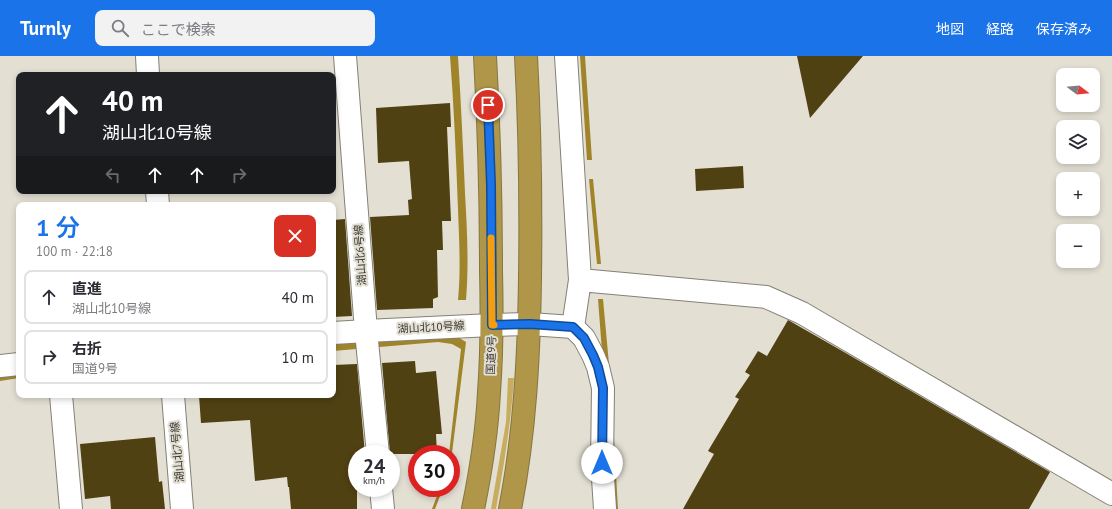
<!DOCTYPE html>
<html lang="ja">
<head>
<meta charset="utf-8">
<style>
	body { margin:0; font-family:"PT Sans","Noto Sans JP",sans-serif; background:#f2f2f3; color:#2b2b33; height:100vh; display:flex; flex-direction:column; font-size:15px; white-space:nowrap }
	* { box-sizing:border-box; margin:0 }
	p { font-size:13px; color:#7c7c81 }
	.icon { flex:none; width:22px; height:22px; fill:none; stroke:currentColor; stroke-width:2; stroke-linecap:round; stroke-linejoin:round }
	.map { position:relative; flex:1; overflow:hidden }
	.side { position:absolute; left:16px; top:146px; width:320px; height:196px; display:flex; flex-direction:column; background:#fff; border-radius:8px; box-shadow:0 2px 6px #0003 }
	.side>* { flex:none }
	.hud { position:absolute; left:16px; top:16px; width:320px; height:122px; border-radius:8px; box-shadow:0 2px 6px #0003; background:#202124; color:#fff; overflow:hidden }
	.needle { width:26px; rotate:106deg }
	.tools { position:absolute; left:1056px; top:12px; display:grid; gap:8px }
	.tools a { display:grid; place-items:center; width:44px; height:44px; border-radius:8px; background:#fff; box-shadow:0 2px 6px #0003; font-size:20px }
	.speed { position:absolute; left:348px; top:389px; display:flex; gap:8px; font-size:20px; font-weight:700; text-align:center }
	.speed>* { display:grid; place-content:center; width:52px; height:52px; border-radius:50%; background:#fff; box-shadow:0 2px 6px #0003; line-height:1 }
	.speed small { font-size:10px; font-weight:400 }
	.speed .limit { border:6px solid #d22; background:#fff; color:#111 }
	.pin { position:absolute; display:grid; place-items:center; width:34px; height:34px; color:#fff; margin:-17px; border:2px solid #fff; border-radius:50%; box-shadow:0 1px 4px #0007 }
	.me { position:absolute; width:44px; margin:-22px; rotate:0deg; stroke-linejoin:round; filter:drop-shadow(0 0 3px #0008) }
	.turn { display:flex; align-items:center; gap:14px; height:84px; padding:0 20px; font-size:18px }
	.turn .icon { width:52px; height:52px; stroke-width:2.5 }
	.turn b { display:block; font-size:28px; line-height:34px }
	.lanes { display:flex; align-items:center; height:38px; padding:0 20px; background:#0003; justify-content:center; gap:20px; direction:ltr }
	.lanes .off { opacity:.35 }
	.round { display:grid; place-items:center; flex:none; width:42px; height:42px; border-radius:8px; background:#f2f2f3 }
	.summary { display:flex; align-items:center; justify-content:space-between; height:68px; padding:0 20px }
	h1 { font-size:24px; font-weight:600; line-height:30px; color:#1a73e8 }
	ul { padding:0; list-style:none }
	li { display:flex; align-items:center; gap:12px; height:54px; margin:0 8px 6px; padding:0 12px; border:2px solid #e1e1e2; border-radius:8px }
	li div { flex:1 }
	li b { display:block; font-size:15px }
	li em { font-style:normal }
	header { display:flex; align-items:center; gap:24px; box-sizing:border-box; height:56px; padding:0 20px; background:#1a73e8; color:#fff }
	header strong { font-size:19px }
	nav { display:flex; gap:22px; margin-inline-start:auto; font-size:14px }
	.search { width:280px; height:36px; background:#f2f2f3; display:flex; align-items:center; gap:10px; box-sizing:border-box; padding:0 14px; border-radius:8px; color:#7c7c81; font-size:15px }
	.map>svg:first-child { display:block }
	.green { fill:#c8ad5f }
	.water { fill:#a0842a }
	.building { fill:#504112 }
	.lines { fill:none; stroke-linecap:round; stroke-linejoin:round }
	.minor-casing { stroke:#848076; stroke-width:24 }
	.highway-casing { stroke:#867541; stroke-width:24 }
	.minor { stroke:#fff; stroke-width:22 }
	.highway { stroke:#af9649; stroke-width:22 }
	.route-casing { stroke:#114b97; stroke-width:10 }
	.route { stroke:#1a73e8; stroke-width:7 }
	.slow { stroke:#f59e0b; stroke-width:7 }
	.labels { text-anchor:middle; stroke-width:4; stroke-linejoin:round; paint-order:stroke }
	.street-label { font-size:11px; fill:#3a3833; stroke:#e3dfd3 }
</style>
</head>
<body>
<header>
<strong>Turnly</strong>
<div class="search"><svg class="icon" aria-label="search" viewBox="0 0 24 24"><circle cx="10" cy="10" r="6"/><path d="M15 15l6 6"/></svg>ここで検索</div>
<nav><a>地図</a><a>経路</a><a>保存済み</a></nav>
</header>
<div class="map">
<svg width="1112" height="453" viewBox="0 0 1112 453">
	<rect width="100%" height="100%" fill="#e3dfd3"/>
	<path class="green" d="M508,322H514C511,366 504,409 496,453H491L506,366Z"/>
	<path class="water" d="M450,0H458C461,46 463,92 465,137C467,173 469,209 466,244H458C461,214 459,183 458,153C456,102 454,51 450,0Z
		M580,0H585L592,104H587Z
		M589,123H593L601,208H597Z
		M598,243H603L611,330L618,453H614Z
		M456,280L466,286L451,405V398H449L461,293L452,288L438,286L333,295V288Z
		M19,315V322L0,325V318Z
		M440,432H443L435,453H432Z"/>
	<path class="building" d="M797,0H863L810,62Z
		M450,47L451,71H447L451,165H442L443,194H437L438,241L433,243V252L377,254L370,161L409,159L408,144L412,143L409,105L378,107L376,52Z
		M743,110L744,132L696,135L695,113Z
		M345,163L352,260L333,261V164Z
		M788,264L844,296L1050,416L1029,453H683L714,398L708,395L739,343L735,341L750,319L745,316L758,295L767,300Z
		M415,305L416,317L436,315L442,378H436L437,398H390L382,307Z
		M357,308L365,398H357V453H291L289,431H288L287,421L255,425L250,364L201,367L199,340L220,339H333V309Z
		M155,381L159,426L162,425L165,453H111L110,440L85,443L80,388Z"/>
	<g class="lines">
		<g class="minor-casing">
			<path id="minor" d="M147,0L148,19
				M345,0L366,275L378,398
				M566,0L580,224L573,271
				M157,135L158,149
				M580,224L766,241L802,257L1112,438
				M333,277L366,275L492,269L530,268L573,271L584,282L593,299L598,311L603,332L602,407L605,453
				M0,310L19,308
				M61,339L71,453
				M173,339L182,453
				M381,432L383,453"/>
		</g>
		<g class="highway-casing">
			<path id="highway" d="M473,453C481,414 487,376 489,336C492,296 492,255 491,215C491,143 489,72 485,0
				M510,453C525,377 529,299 530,221C531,147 530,74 526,0"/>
		</g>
		<use href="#minor" class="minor"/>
		<use href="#highway" class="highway"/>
	</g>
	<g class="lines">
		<g class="route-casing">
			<path id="route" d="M488,49L491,129L492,269L530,268L573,271L584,282L593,299L598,311L603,332L602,407"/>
		</g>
		<use href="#route" class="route"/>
		<path class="slow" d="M491,182L492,269H494"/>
	</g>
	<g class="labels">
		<g class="street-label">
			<text transform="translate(360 199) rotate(-94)" y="4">湖山北6号線</text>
			<text transform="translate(431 271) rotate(-3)" y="4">湖山北10号線</text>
			<text transform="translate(491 299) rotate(-88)" y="4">国道9号</text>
			<text transform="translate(177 396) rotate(-95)" y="4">湖山北7号線</text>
		</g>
	</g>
</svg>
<div class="tools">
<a><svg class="needle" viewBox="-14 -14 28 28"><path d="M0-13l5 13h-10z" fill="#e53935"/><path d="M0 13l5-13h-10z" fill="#7c7c81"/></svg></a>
<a><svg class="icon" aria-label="layers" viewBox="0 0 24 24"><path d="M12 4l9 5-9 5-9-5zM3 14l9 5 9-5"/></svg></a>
<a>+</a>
<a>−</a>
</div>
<div class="speed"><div>24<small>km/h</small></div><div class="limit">30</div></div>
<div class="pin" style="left:488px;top:49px;background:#d93025"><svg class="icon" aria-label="arrive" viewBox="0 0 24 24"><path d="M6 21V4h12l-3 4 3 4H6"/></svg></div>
<svg class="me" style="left:602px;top:407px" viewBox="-20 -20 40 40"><circle r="19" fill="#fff"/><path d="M0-13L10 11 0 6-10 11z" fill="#1a73e8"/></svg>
<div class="hud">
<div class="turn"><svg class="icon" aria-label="ahead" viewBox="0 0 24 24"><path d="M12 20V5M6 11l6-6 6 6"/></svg><div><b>40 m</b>湖山北10号線</div></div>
<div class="lanes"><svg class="icon off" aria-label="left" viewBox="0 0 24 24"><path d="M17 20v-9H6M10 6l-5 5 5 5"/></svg><svg class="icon" aria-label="ahead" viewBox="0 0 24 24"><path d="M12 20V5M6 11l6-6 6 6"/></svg><svg class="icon" aria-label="ahead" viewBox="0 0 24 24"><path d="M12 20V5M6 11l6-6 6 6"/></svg><svg class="icon off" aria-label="right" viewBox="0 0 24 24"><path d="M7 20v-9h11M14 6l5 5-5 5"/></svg></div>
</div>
<section class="side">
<div class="summary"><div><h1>1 分</h1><p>100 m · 22:18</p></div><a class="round" style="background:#d93025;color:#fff"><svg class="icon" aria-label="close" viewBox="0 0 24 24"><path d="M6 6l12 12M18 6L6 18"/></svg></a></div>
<ul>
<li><svg class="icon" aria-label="ahead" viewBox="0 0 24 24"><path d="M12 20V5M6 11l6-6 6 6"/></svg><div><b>直進</b><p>湖山北10号線</p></div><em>40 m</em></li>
<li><svg class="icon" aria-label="right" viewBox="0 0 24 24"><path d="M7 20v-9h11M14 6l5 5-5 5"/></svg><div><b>右折</b><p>国道9号</p></div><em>10 m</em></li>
</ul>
</section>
</div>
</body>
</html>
